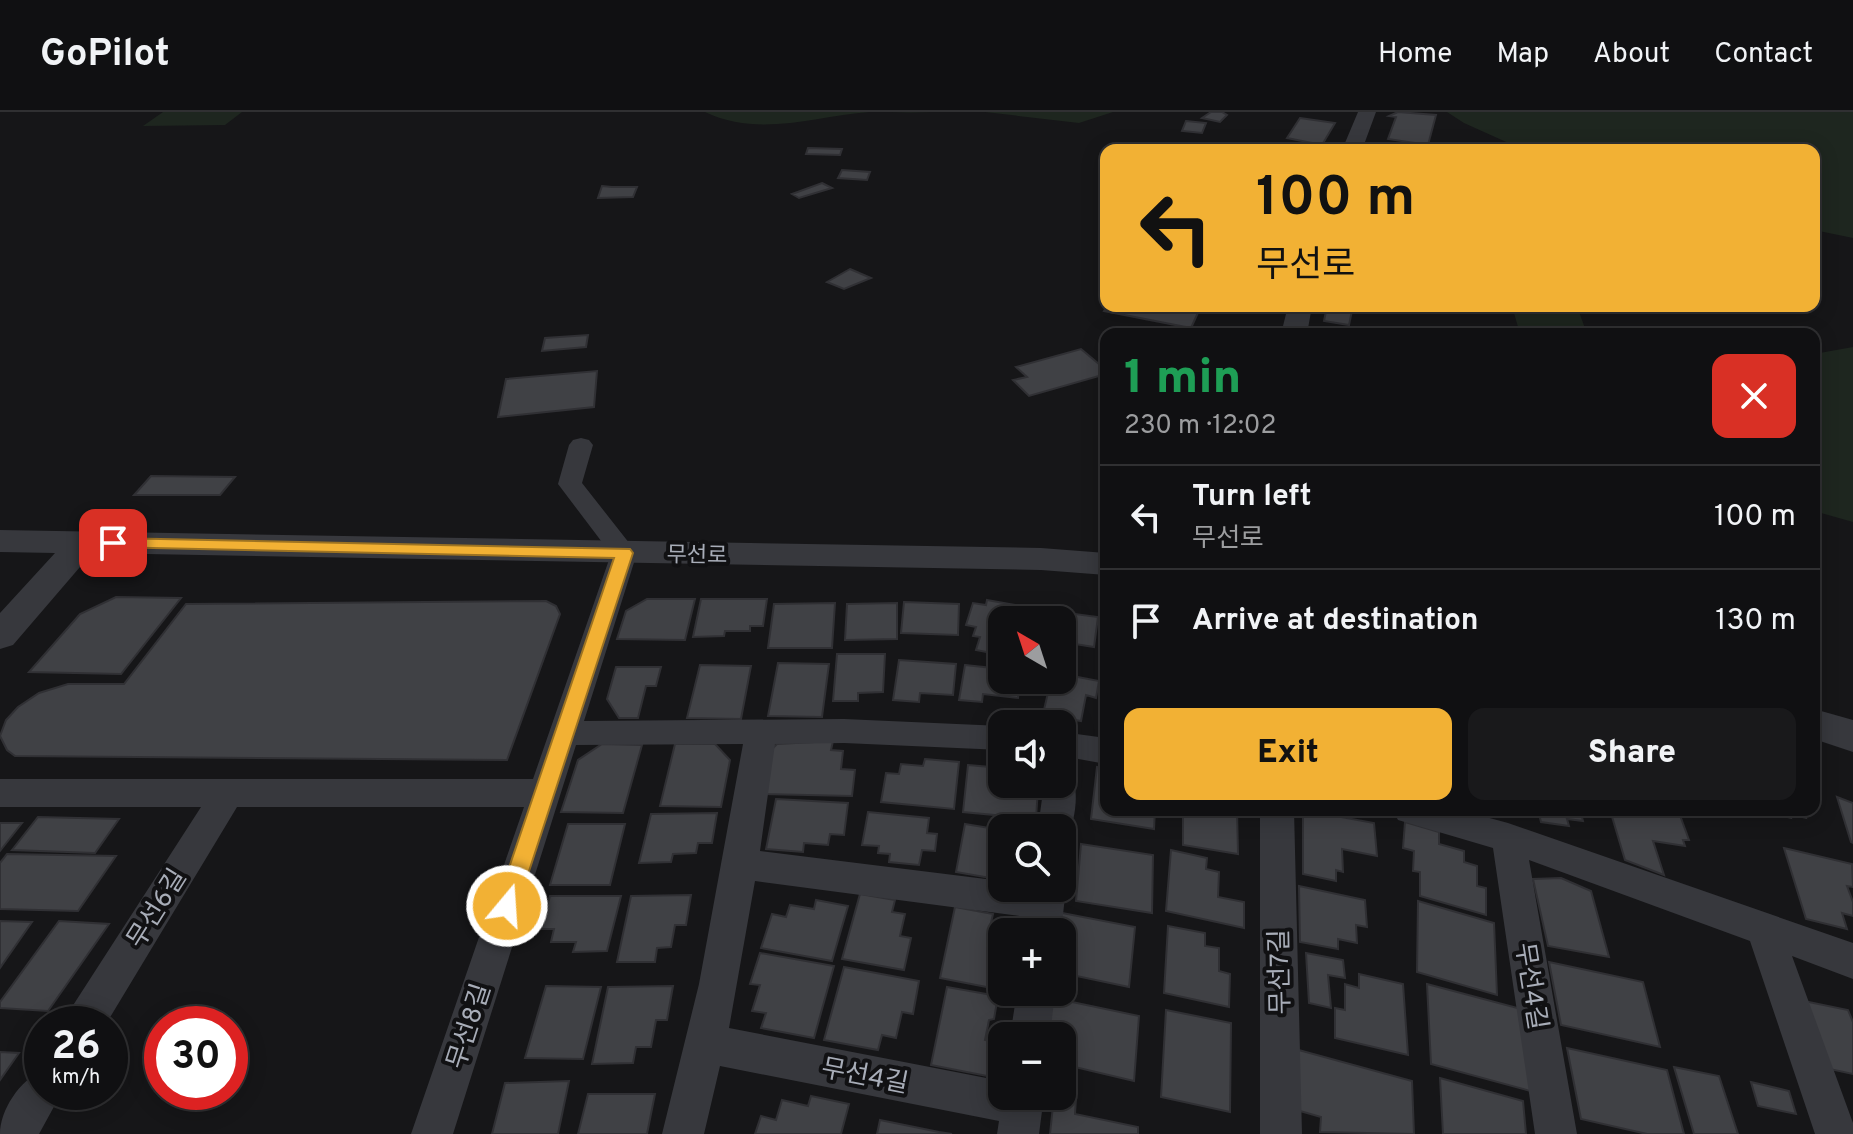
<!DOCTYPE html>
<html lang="en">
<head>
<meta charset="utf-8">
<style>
	body { margin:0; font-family:Overpass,"Noto Sans KR",sans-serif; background:#19191b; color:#f1f3f6; height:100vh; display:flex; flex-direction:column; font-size:30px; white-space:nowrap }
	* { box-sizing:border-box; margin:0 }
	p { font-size:26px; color:#9c9d9f }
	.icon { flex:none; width:44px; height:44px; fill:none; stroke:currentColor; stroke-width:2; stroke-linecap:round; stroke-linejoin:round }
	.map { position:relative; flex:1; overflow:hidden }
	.details { position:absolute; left:1100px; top:216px; width:720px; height:488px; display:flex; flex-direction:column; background:#101012; border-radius:16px; box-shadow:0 4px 20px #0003,0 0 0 2px #303032 }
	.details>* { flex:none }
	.banner { position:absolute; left:1100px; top:32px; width:720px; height:168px; border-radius:16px; box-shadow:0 4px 20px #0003,0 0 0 2px #303032; background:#f2b134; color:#111; overflow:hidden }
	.needle { width:52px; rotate:321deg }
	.buttons { position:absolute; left:988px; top:494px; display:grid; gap:16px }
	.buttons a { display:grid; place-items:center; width:88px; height:88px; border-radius:16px; background:#101012; box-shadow:0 4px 20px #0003,0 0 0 2px #303032; font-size:40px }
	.speed { position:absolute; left:24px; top:894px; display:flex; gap:16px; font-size:40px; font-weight:700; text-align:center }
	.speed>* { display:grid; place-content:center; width:104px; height:104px; border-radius:50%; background:#101012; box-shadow:0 4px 20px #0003,0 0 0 2px #303032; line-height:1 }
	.speed small { font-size:20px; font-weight:400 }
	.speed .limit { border:12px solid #d22; background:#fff; color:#111 }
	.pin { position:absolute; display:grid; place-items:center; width:68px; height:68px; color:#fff; margin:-34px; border-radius:16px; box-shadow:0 4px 12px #0006 }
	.me { position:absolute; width:88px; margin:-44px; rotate:18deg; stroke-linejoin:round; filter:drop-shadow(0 0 6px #0008) }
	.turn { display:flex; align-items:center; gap:28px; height:168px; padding:0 24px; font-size:36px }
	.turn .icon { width:104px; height:104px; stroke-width:2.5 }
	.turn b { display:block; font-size:56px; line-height:68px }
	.round { display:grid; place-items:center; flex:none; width:84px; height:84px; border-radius:16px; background:#19191b }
	.head { display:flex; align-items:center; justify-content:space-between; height:136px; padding:0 24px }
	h1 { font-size:48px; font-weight:800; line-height:60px; color:#1e9e55 }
	.button { display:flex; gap:16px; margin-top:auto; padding:16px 24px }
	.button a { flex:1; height:92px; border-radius:16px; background:#f2b134; color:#111; font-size:32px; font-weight:800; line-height:92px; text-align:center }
	.button a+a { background:#19191b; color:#f1f3f6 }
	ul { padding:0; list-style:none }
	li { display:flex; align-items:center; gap:24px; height:104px; padding:0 24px; border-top:2px solid #303032 }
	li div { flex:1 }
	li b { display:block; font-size:30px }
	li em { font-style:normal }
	header { display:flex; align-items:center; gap:48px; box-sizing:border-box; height:112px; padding:0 40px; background:#101012; border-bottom:2px solid #303032 }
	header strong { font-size:38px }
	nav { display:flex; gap:44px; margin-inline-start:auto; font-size:28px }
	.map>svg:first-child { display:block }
	.green { fill:#1e261f }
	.building { fill:#404145; stroke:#303034; stroke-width:2 }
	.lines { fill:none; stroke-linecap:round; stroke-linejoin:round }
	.minor { fill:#37383d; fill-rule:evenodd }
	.tertiary { fill:#37383d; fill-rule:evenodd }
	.route { fill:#f2b134; stroke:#9d7322; stroke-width:2 }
	.labels { text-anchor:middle; stroke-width:8; stroke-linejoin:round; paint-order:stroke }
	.street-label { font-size:22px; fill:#a8adb8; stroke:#111113 }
	.near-street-label { font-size:26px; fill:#a8adb8; stroke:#111113 }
</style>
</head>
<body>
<header>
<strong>GoPilot</strong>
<nav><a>Home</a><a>Map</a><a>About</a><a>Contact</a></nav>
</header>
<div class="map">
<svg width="1853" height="1022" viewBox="0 0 1853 1022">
	<rect width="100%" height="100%" fill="#161618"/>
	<path class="green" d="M163,0H242L225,13L143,14Z
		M705,0H932C911,1 890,0 870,0C814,4 760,26 705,0Z
		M985,0H1113L1079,11Z
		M1447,0H1853V126L1814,118V38H1524L1464,11Z
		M1512,194H1577L1587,222H1520Z
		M1853,235V410L1814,399V242Z"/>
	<path class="building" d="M1211,0H1222L1227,3L1220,10L1202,6Z
		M1398,0L1436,3L1428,33L1388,27L1396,5L1389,4Z
		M1300,6L1335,11L1322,33L1287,26Z
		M1186,9L1206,11L1202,21L1182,19Z
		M808,36L842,37L840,43L806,42Z
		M842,58L870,60L867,68L838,66Z
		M822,71L832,76L799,86L792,82Z
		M602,74L612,75H637L633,85L598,86Z
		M850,157L871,166L844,177L827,170Z
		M1107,194H1201L1191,216L1104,199Z
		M1327,194H1353L1349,213L1324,209Z
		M588,223L586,235L542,239L545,226Z
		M1081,237L1106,258V262L1029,284L1013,268L1027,265L1016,255Z
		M597,259L594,295L498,305L506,267Z
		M151,364L235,365L220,383H134Z
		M116,485L181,486L121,562L29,560L80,502Z
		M647,487H695L685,528L617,527L626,499Z
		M701,487H767L763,514H750V519H725L724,524L693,525Z
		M987,488L1038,497L1035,508H1002V543L976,538L980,525L973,524L976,515L966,513L973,491L986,493Z
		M546,489L556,494L560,502L507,648L15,644L7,638L0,624L6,608L18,595L39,581L68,572H124L186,492Z
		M904,490L959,492L958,523L901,521Z
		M835,491L832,536H768L774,492Z
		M897,491V527L845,528L847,492Z
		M1052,499L1098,505L1094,535L1062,530V508H1051Z
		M837,542H885L883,580L858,581V589H833Z
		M899,548L956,552L953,583L920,581L919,590L893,588Z
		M778,551L829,552L822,605L768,604Z
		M700,553L751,554L741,607L687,606Z
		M965,553L1002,557V568H1020L1018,586L983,582L982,590L959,588Z
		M616,555H661L656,574H646L638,606H619L607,587Z
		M1062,562L1099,569L1096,586L1086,583L1081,609L1043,602L1051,568H1062Z
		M833,629L831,638L843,639L841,657L855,658L852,684L761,682L771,638L777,632Z
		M602,632L642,633L623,701L561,700L578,648Z
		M675,632H715L730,648L721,695L660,694Z
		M925,647L959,650L954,697L881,690L886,661L899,662L901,652L923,654Z
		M968,653L1002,656V672H1024V675L1038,676L1036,707L963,700Z
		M1097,655L1106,657V698H1155L1154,717L1091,707Z
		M1837,685L1853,691V731L1851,730Z
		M776,687L848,691L844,723L830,722L828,733L804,731L803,740L766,737Z
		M1183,698H1237L1238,742L1183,733Z
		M1303,698L1374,711L1377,744L1342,737L1343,760L1336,758V769L1303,762Z
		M1538,698H1580L1583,709L1567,707L1569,714L1541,710Z
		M1610,698H1678L1689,728H1683L1685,734L1653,729L1664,763L1625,748Z
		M1759,698H1804L1806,706L1790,702L1791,706Z
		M868,700L929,706L927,721L937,722L935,739L922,738L919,753L889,750L890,742L878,741L879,734L862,733Z
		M717,701L712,731H698L696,741L673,742L671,750L639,751L651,702Z
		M38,705L119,707L95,741L12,738Z
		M1405,710L1439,720V732L1464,739V750L1477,754V774L1486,776V803L1420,784V760L1413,759L1414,739L1403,736Z
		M0,711H22L0,739Z
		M568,712H625L610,773H550Z
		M965,712L1002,718V768L956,760Z
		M1081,732L1153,743L1152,801L1076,789Z
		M1784,736L1852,752L1853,775L1847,774L1853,790V804L1842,801L1847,817L1806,807Z
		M1171,738L1207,746L1206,757L1219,760L1218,785L1244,790V816L1166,799Z
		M7,742L116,744L78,799L0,797V751Z
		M1561,766L1591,779L1609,845L1548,834L1533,767Z
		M1299,774L1365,788L1367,815L1356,813L1357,831L1338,827V837L1300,830Z
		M860,782L895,788L892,800L905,802L900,824L911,826L904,858L842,847Z
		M691,783L686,813H675L671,835L657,836L655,850H617L631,784Z
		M550,784H621L607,839L573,840L576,830H551L554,817H540Z
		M816,788L848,794L832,849L761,836L772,802L786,805L790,793L814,797Z
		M1418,789L1494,811L1497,883L1417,860Z
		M955,795L993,802L990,815L1003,818L1000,840L1002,841V878L940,866Z
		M1057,800L1135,815L1129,875L1062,861V820H1054Z
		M0,809L32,810L0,856Z
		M59,809L109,812L48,899L0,896V890Z
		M1168,814L1205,821V834L1219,836V859L1230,862L1229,895L1164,881Z
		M760,841L834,854L814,926L761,916L766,901L752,899L760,873L750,872Z
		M1306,841L1343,848L1345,866L1328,863L1331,896L1309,891Z
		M1549,850L1643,870L1660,935L1561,913Z
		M844,855L919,869L913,902L902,900L896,926L882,923L878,938L824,928Z
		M1359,862L1403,872L1408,943L1335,926V896L1345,898V872L1359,876Z
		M1427,872L1525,898L1534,980L1431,952Z
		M546,874L601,875L583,947L525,946Z
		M673,874L667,908H656L651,935H636L633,951L592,952L608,875Z
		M947,875L998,884L994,907L989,908L985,928L1002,931V953L987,964L931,953Z
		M1053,886L1139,904L1134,969L1062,952V924H1047Z
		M1799,888L1848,898L1853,910V962L1825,956Z
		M1166,898L1231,911L1230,1000L1161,985Z
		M1567,936L1667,958L1684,1022H1647L1581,1007Z
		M1295,937L1412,969L1414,1022L1320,1020L1321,1005L1293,997Z
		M0,940L19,941L0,968Z
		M1674,955L1719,964L1738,1022H1694Z
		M1440,966L1523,989L1526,1022H1443Z
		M569,969L558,1022H492L505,971Z
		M1751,970L1789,979L1796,1002L1758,994Z
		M588,982H655L647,1022H578Z
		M1062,983L1076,986L1075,1002L1138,1015V1022H1050L1054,984Z
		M811,984L849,992L841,1022H755L761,1004L776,1008L782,988L808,994Z
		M880,1008L939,1020L952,1022H877Z"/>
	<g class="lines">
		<path class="minor" d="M581,326L589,328L593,333L582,371L637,441L584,609L844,607L1002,614V638L844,631L775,632L760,739L1002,769V776H1062V768L1066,776L1061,820H1025L1027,805L755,769L729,916L1002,969V984H1044L1039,1022H997L999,1009L720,954L704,1022H662L699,872L743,632L576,633L453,1022H411L524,695H237L106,912H64L70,898L201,695H0V667H533L611,442L558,372L569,333L573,328Z
			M1062,620L1106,626V652L1062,644Z
			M1062,659L1071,663C1080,679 1075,709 1067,726L1062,728V716H1038L1044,672H1062Z
			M1260,698H1294L1302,1022H1260Z
			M1393,698H1460L1508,711L1853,831V867L1792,844L1853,1011V1022H1815L1750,829L1529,748L1577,1022H1535L1493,736L1398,708Z
			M1017,880H1055L1050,924H1010Z
			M42,959V980H62L39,1022H0C0,998 20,968 42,959Z"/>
		<path class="tertiary" d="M1358,0H1376L1362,38H1342Z
			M1288,194H1312L1307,222H1281Z
			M0,418L1041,436L1106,441V463L1041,458L92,441L13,533L0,537V501L55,441L0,440Z
			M1814,597L1853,608V640L1814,627Z"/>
	</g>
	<path class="route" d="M113,426L630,437L633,441L515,802L507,805L499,802L496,794L614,446L107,435L105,431Z"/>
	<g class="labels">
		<g class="street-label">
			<text transform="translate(697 442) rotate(1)" y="8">무선로</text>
		</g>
		<g class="near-street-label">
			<text transform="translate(156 796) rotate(-58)" y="9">무선6길</text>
			<text transform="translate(1279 860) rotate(-91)" y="9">무선7길</text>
			<text transform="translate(1532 874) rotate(81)" y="9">무선4길</text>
			<text transform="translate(468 914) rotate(-72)" y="9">무선8길</text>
			<text transform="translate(865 963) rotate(11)" y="9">무선4길</text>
		</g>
	</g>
</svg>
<div class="buttons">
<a><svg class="needle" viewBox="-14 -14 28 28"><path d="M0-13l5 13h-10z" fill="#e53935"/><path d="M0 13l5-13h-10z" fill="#9c9d9f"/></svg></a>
<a><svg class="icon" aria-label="sound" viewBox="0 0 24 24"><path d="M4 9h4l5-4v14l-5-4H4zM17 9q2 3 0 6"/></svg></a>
<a><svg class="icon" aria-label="search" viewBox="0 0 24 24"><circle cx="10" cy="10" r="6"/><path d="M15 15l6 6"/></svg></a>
<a>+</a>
<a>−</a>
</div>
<div class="speed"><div>26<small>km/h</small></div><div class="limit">30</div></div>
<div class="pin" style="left:113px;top:431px;background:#d93025"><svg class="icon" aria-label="arrive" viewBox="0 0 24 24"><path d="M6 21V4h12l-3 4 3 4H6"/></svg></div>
<svg class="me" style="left:507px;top:794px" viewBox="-20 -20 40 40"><circle r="17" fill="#f2b134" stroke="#fff" stroke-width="3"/><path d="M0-11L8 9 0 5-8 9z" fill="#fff"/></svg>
<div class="banner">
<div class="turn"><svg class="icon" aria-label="left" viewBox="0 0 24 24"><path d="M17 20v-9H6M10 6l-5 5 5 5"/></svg><div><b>100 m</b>무선로</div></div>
</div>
<section class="details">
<div class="head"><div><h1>1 min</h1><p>230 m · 12:02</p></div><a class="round" style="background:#d93025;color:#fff"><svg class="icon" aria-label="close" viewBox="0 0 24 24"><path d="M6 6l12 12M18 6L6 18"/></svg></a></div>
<ul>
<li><svg class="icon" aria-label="left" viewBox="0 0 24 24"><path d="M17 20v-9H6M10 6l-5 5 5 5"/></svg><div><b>Turn left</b><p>무선로</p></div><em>100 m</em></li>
<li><svg class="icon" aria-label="arrive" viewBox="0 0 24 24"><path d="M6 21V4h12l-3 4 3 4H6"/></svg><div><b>Arrive at destination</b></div><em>130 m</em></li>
</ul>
<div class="button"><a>Exit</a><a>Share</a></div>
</section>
</div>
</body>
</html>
